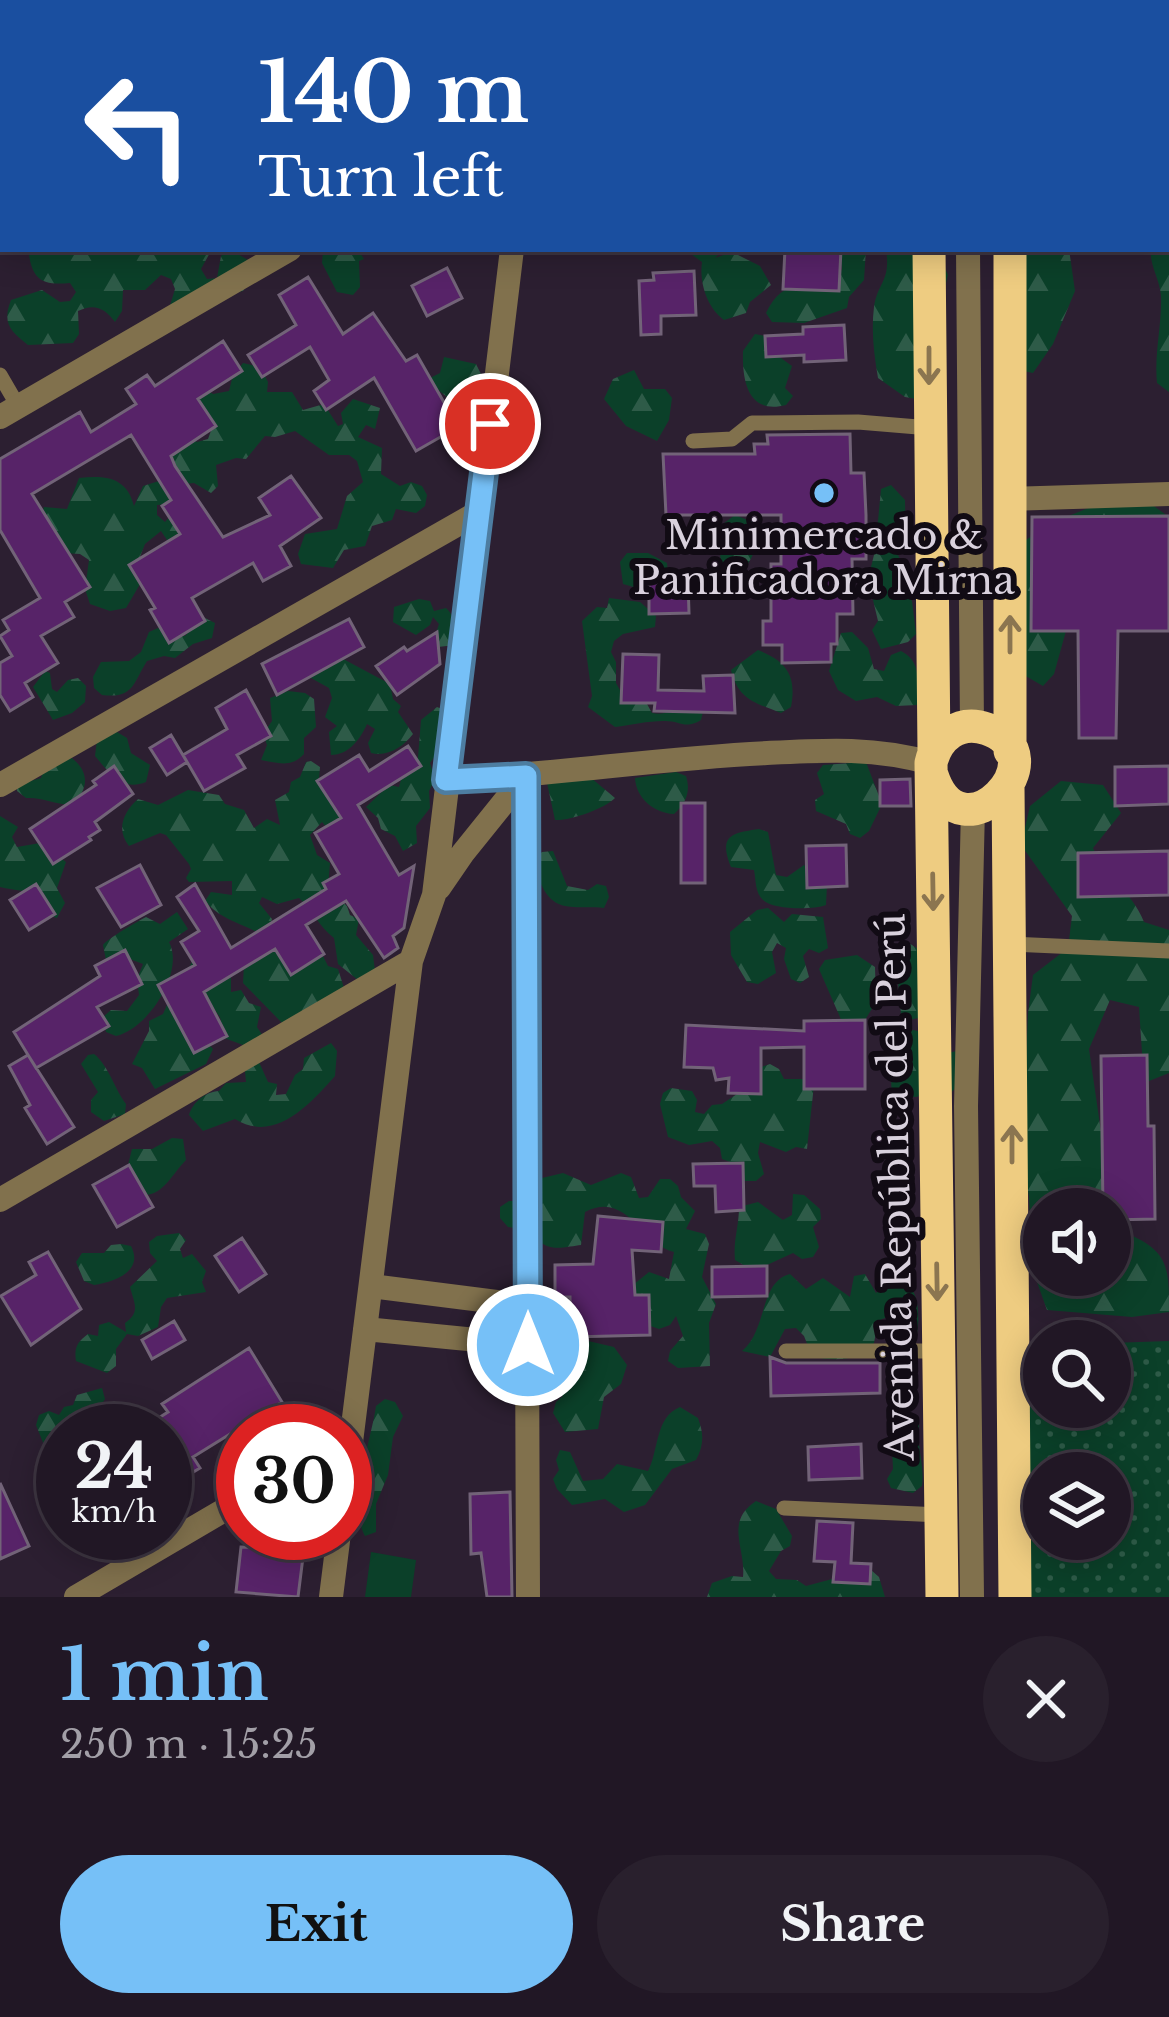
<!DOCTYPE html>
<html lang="en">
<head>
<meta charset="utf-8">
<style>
	body { margin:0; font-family:"Libre Baskerville",serif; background:#29202d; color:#f1f3f6; height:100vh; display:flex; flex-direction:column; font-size:45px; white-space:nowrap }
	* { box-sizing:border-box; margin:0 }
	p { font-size:39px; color:#a29fa7 }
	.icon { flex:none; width:66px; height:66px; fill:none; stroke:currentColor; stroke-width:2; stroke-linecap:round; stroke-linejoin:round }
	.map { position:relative; height:1597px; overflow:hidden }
	.side { display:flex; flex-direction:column; background:#211725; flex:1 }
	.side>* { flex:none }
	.top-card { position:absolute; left:0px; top:0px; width:1170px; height:252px; box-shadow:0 6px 30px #0003,0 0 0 3px #3e3642; background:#1a4fa0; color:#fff; overflow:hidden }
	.controls { position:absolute; left:1023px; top:1188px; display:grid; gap:24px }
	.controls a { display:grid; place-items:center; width:108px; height:108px; border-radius:50%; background:#211725; box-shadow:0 6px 30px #0003,0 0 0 3px #3e3642; font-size:60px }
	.speed { position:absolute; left:36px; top:1404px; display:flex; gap:24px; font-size:60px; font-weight:700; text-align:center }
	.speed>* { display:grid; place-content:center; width:156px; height:156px; border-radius:50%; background:#211725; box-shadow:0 6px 30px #0003,0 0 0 3px #3e3642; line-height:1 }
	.speed small { font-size:30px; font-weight:400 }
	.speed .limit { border:18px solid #d22; background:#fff; color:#111 }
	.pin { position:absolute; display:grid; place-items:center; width:102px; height:102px; color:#fff; margin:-51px; border:6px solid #fff; border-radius:50%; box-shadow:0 3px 12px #0007 }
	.me { position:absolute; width:132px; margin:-66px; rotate:0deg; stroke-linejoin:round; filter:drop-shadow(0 0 9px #0008) }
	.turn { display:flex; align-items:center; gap:42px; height:252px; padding:0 60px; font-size:54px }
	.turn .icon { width:156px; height:156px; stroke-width:2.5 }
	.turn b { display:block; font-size:84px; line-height:102px }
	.round { display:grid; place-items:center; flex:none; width:126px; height:126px; border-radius:63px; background:#29202d }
	.headline { display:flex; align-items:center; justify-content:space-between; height:204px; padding:0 60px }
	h1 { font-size:72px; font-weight:700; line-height:90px; color:#76c0f7 }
	.primary-button { display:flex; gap:24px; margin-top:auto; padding:24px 60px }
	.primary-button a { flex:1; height:138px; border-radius:72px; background:#76c0f7; color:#111; font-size:48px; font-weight:700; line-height:138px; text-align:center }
	.primary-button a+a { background:#29202d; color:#f1f3f6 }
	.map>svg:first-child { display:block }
	.green { fill:url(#green-dots); fill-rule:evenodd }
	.forest { fill:url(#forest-firs) }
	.pitch { fill:#0b4029 }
	.building { fill:#572368; stroke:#726378; stroke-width:3 }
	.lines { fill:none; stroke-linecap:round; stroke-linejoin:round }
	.service { stroke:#81714d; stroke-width:15 }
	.minor { stroke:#81714d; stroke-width:24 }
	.tertiary { stroke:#81714d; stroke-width:24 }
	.trunk { stroke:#eecc81; stroke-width:33 }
	.oneway { stroke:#8b7550 }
	.route-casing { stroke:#4d7da1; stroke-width:30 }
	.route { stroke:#76c0f7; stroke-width:21 }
	.poi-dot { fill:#76c0f7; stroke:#110b14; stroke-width:4.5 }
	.labels { text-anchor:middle; stroke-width:12; stroke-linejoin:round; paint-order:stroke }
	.poi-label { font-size:39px; fill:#d9d1dd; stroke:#110b14 }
	.street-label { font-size:39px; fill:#d9d1dd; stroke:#110b14 }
</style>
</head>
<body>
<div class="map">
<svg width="1169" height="1597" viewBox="0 0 1169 1597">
	<defs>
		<pattern id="green-dots" width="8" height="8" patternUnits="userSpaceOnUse" patternTransform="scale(3)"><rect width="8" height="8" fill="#0b4029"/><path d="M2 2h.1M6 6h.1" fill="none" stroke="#2e5b48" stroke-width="1.8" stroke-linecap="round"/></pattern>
		<pattern id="forest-firs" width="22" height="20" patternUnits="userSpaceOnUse" patternTransform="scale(3)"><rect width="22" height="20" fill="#0b4029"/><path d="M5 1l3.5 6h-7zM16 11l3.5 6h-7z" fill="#2e5b48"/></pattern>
	</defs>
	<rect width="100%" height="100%" fill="#2c1f31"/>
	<path class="green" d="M1169,1341V1597H1023L1019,1346L1044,1345V1407H1110V1343ZM1044,1473H1110V1539H1044Z"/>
	<path class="forest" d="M1169,212V392L1157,383C1154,353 1162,326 1161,296C1160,279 1149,265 1151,249H1167Z
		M28,249L131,252L134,249H165L175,255L178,249H212L201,269L207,279L217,278L221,256L229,249L248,260L249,282L243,291L169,309L175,289L171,279L161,275L145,290H123L122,311L115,322C105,308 94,303 78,311L79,334L73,343L28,345C10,331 2,323 11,300L42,290L60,302L70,301L76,292L70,283C39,286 32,278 28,249Z
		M684,249H724L715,258L732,252L760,266L771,285L750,302L746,313L724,320C707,308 699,282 702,262Z
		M839,249H866L864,280L849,297L847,308L804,323L772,322L766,313C778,287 796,280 824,291L827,281L837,279L842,269Z
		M886,249H936L948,275L916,399L905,397L878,378C874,354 871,331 874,307C878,281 891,282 886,249Z
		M1008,249H1069L1075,291L1053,344L1033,373L1015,369Z
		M358,250L364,259L359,261L360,287L353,295L337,292L322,263L323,251Z
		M755,334L765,336L774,353L792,366L785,388L793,396L786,405C748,415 742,381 743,351Z
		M444,357L476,364L481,374L490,379L479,426L467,417L460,433L450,438L445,406L448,398L431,384L430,378L440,373Z
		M243,363L260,367L268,382L267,392H292L303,410L324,404L338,426L343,424L341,413L353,399L380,408L375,429L366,425L358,437L382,448L381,474L400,486L411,482L422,486L427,495L425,506L416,513L396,509L392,520L372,526L365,546L344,550L333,568L301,564L298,554L305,534L337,529L347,496L363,482L357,461L349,455H329L295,431L275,437L265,436L246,459L236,458L216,465L218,486L211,493L194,483L184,484L168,504L157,505V515L165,522L172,514L202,524L169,543L161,531L145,544L137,564L143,579L126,608L110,611L90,604L85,589L89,560L80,554L64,553L40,518L44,507L67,509L79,478C105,475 127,477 134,506L143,486L159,481L161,461L184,433L197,442L208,439L212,428L191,402L203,388L213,394L229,391L233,375Z
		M634,370L644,389H665L672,398L669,420L657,441L626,426L604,399L613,379Z
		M891,485L905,500C906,535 905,523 886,547L896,551L901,561V584L912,601L916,634L908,642L881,649L872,630L878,621L873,600L877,581L870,571L875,551L871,541L878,521L881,489Z
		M1111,499H1144L1169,517L1069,620L1054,674L1043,686L1024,675L1017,546L1051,523Z
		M735,515L755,523C760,544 753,563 736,576L721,571L719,527Z
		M627,553H648L667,563L669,584L644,590L623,584L620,562Z
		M609,598L640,602L656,616L655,627L623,634L614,641L611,652L616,662V683L626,701L647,704L652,713C670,716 675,708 685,695L705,703L701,720C684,730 680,720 663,721C648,721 631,725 615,727L588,707L592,696L582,621L597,607L607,608Z
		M419,599L430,601L434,611L446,608C457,618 455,631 455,645L438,647L435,636L439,624L433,617L430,625L416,635L393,622L394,607Z
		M201,616L215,623L212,638L193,644L175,658L164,656L147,661C133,683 134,699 102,695L94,688L93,677L101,662L129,661L141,652L149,632L158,628L185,636Z
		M852,632L868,648L874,669L884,671L891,655L901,651C923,662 917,684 917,705L896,706L877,697L856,701L838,690L829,671L841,633Z
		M758,650C786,661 797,675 791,707L781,713C756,703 738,700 731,670Z
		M332,653L390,684L393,699L401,706L398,712L413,734C403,747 388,757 371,753L368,743L375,729L367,724C361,738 349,755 331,755L329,732L337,726L325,717L332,698L329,688L311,678L307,667Z
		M45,671L50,673L52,689L57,692L68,680L78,678L86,686L85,702L72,713L53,720L33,687Z
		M288,691L305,693L314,699L316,727L304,738V754C291,768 279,763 261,760L267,745L263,734L272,721L270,698Z
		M437,707L447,711L443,745L430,763L435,779L429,791L430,808L416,826L417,843L403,851L395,836L381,829L378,818L366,807L389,785L399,787L402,776L414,768L417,770L421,720Z
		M117,732L127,738L131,753L150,765L146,782C121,792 109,772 95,756L97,740Z
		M69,756C90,770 90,790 71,805C54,804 42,797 26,798L17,791V785L41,778L44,768Z
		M311,761L320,767L319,779L343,794L342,825L329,830L322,822L310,835L317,855L330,863L328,888L347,906L350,915L359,919L356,935L373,955L375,971L358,980L338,964L334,938C318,926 314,911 299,898L277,904L262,897L259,903L272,919L269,930L259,933C238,922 220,919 205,901L211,892L232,895V881L189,882L186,878L191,869L189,864L166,835L160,833L129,846C116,830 123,812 138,799L158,805L188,790L219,795L225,804L244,810L254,828L267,819L280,825L275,800L289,792L291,782L300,777L306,762Z
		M866,762L882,804L869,831L860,838L850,834L846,824L816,811L815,800L824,794L817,773L823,765Z
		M676,772L686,776C691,792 686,803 674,814C654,813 636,798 635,778Z
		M590,777L615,798C604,809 570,821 555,820L546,778Z
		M1061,781L1103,785L1121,813L1093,848C1106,880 1131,889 1144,922L1169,930V1073L1144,1083L1139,1007L1110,1000L1089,1049L1108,1180L1104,1209H1044V1275H1110V1241L1124,1232C1169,1251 1169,1266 1169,1312L1132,1317L1047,1310L1032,1268L1029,1197L1022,1154L1028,1013L1033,975L1068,948L1072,916L1021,845L1030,806Z
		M0,816L18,827L12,837L17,847L40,843L66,862L57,888L65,903L57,918L51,916C32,886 31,894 0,887Z
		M759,829L768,832L776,875L787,877L804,865L827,884L826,905C813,910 773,910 763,900C755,893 756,880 754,870L731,867C718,835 732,833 759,829Z
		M553,851L567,886L588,890L597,884L606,886L609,897L604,908C579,905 556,914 543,888C537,877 534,871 534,859L542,852Z
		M768,908L784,922L792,914L823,917L828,948L819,953L809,949L803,956L809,977L800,983L791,979L784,959L786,948L777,943L772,952L776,973L758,984L747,982L731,955L730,932L757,910Z
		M177,912L188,929L169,942C185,972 148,1029 116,1036L106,1032L103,1017L111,1010L127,1011L139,995L137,979L143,964L122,956L106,960L103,945C108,938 137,922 146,917L160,924Z
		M909,943L918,949L932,1015L909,1020L901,1014L897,971L891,951L899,944Z
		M245,947L321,952L328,966L338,969L345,991L285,1026L243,983Z
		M857,955L875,967L876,1002L865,1020L843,1024L819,969L825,960Z
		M193,960L231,973V992L241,990L249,1003L261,1007L257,1027L263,1036L254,1049L224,1038L220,1017L186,973Z
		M169,1000L213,1049L206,1064L155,1089L142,1068L132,1064L149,1031V1021L163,1014Z
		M913,1030L923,1032L947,1053L957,1051L960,1084L944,1099L923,1093L917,1097L894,1096C885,1077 901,1056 903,1035Z
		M331,1043L337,1051L335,1076C310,1104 275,1144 235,1119L203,1131L189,1115C193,1102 205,1092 219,1091L226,1083L246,1082L245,1071L259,1062L268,1082L277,1084L276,1095L286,1094L295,1075L303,1069L304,1058Z
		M94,1054C109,1066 114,1088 126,1104L125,1114L104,1121L91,1112V1100L98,1092L81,1064L88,1055Z
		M770,1064L779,1069L784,1079H806L814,1085L807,1149L796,1147L786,1152L760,1142L758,1153L764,1174L756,1181H744L733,1163L722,1159L720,1148L712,1141L689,1145L668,1137L660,1104L663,1093L671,1088L692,1091L697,1100L695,1112L704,1114L712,1105L722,1104L740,1092L761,1094V1067Z
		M172,1138L183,1139L186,1160C172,1174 163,1196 143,1195L127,1169L132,1149H152Z
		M563,1173L591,1185L621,1173L631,1177L639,1198L648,1197L660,1179H670L678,1186L681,1197L695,1211L686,1229L705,1234L709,1244L702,1277L716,1304L709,1323L710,1366L678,1368L668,1361L670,1351L683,1336L676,1316L670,1325L659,1329L648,1325L633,1296V1285L649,1272L669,1279L674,1252C641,1245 628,1190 585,1212L581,1245C572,1246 556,1250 547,1246C527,1237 539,1231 508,1227L500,1218V1207L509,1201H520L542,1178Z
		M793,1194L804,1195L820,1209L821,1219L813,1227L819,1247L813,1257L802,1259L793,1253L754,1271L735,1260C733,1240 739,1227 739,1207L758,1202L783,1220L792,1215Z
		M179,1233L186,1240L180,1249L183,1258L192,1254L206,1271L202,1282L206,1292L167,1298L161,1307L158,1327L138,1336L127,1334L116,1349V1366L107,1373L76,1361C74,1348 77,1342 88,1334L98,1336L99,1325L109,1322L126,1332L125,1323C141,1312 134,1303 130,1287L157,1261L150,1253L149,1242L157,1236Z
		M121,1244L131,1246C144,1271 115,1282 94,1285L84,1281L76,1262L82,1253H104L111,1245Z
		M790,1274L806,1289L823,1278L850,1297L854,1276L865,1274L876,1293C922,1252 925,1330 911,1350L892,1346L890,1335L899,1319L889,1316L878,1321L874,1343C858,1361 835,1362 812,1356L804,1336L796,1328L785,1329L770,1357L742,1351C768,1329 759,1282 790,1274Z
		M563,1320L571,1337L614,1347L627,1365L621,1384L604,1397L598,1429L565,1432L553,1413L556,1402L563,1396L544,1395L535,1389L537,1333L549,1337Z
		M102,1388L105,1399L96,1413L83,1419L79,1431H63V1440L44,1445L36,1425L39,1415L49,1411L59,1415L64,1407L73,1405L77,1395Z
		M385,1399L395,1402L403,1416L393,1437L388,1475L376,1504V1532L365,1536C347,1504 371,1442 376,1406Z
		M680,1407L698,1418C704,1434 704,1445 696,1460L672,1469L645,1505L624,1512L605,1499L572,1505L557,1489L553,1479L559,1470L556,1460L560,1450L570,1452L583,1481L603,1479L617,1464L648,1471C659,1450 655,1417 680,1407Z
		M913,1416L919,1425C916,1446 925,1465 922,1486L913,1493L891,1488L887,1479L893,1469L892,1448L901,1442L905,1421Z
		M756,1501L776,1509L792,1536L790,1546L781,1551L769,1571L776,1579L797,1580L806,1586L836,1578L845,1583L851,1574L871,1570L879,1577L885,1597H707L712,1583L732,1576L743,1577C746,1548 724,1522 756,1501Z"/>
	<path class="pitch" d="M371,1552L416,1560L411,1597H365Z"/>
	<path class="building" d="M785,249H841L839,291L783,289Z
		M447,268L462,298L427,316L412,286Z
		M694,271L696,315L661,316V334L641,335L639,281L654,280L653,273Z
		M308,277L343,334L373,313L406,361L417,355L458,427L416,451L374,378L326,410L314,391L329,380L310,347L262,377L248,355L296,325L279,295Z
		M844,325L846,360L804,362V355L766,357L765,336L803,334V327Z
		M223,341L242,371L198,399L216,426L171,456L175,466L223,537L270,515L259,498L291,476L321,518L280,546L291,566L263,581L253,563L192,598L205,621L169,643L150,610L155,608L129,565L180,534L162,506L171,500L131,435L32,494L90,587L65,602L74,617L41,636L58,663L25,683L33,697L10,711L0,695V663L12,656L0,636L9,630L3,620L40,598L0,530V459L80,412L91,432L136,404L126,389L147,375L155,386Z
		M850,434L851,473H864L866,515V559H852L853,614H837V644H831V662L782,663V645H763V621H771V564H781V515H666L663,454H755L754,444H768L767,435Z
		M1169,516V631H1118L1116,738H1079L1078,631H1031L1032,517Z
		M688,582L689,613L649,614V583Z
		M349,619L364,647L277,695L262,664Z
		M437,632L440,664L397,695L376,666L404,647L407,651Z
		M623,654L659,655L658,690L704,691L703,676L733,675L735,713L654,711L655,703H621Z
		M246,690L271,736L237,755L245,768L204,791L183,755L227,729L216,708Z
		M171,735L187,762L167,775L150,748Z
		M408,746L421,766L358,805L399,875L414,866L404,928L393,936L398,948L384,958L346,901L306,925L324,954L291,975L275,949L204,992L227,1036L194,1053L158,985L195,965L181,942L199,931L177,897L195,884L231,948L326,889L323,883L339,874L315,833L341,818L317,781L359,755L369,771Z
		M114,766L133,794L95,822L100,830L89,837L91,840L53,864L30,829L96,785L93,781Z
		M1169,766V804L1115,806V767Z
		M910,779L911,806H880V780Z
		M681,803H705V883H681Z
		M846,845L847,886L807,888L806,846Z
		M1169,851V895L1078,897V853Z
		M140,865L161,905L121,927L97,888Z
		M36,884L55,914L29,930L10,900Z
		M125,950L142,984L97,1007L109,1026L36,1068L14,1032L100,976L95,966Z
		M865,1020V1089H804V1047L761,1048V1094L728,1093L729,1078L716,1080L713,1068L684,1067L686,1025L804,1031V1021Z
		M28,1055L74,1127L47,1144L25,1108L30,1105L9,1066Z
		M1147,1055L1148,1126H1154L1155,1219L1110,1220V1209H1103L1101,1056Z
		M743,1163L744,1210L716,1212L715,1186H694L693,1164Z
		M129,1165L153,1207L117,1227L93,1185Z
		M598,1216L663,1222L661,1252L632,1250L635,1295H649L650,1335L571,1337L570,1297H555V1265L593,1264Z
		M242,1238L266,1274L239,1292L215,1256Z
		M48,1252L81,1309L31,1345L1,1296L36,1275L29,1262Z
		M767,1266V1296L712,1297V1267Z
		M174,1321L185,1340L152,1359L142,1340Z
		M249,1348L282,1402L193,1457L200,1468L165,1489V1431H138L168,1412L162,1404Z
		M770,1357L786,1363H880V1393L771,1396Z
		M861,1444L862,1478L809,1480L808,1447Z
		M0,1483L29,1546L0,1559Z
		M510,1492L512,1597H487L481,1553L471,1554L470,1494Z
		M817,1521L853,1523L851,1563L871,1564L870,1584L833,1582L835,1562L814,1561Z
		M285,1533H306L298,1597L236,1592L241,1547L283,1548Z"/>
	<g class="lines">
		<path class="service" d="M0,375L18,406
			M693,441L732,439L752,423L858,422L930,428
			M1012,944L1169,951
			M786,1351H938
			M784,1508L941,1515"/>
		<path class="minor" d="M541,3V0
			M0,417L290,249
			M1010,499L1169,494
			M525,776L528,1597
			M446,780C554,775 659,758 767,753C825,750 875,747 931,763
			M0,785L479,512
			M439,888L463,853L525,776
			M0,1200L411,961
			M371,1286L528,1306
			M365,1329L528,1345
			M345,1490L411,961L434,895L512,249
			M76,1597L243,1499
			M331,1597L339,1533"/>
		<path class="tertiary" d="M966,0V3
			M968,249L972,726
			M972,1597L966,1106L973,808"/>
		<path class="trunk" d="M928,0V3
			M1010,0V3
			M929,249L934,751
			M1010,249V751
			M932,775C961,864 1063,755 987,729C959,719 937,737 931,763L942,1597
			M1008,787L1015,1597"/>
	</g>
	<defs><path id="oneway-shaft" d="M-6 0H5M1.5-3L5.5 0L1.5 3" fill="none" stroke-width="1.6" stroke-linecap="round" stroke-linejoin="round" transform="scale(3)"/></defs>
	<g class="oneway">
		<use href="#oneway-shaft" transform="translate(929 366) rotate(90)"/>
		<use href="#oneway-shaft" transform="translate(1010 634) rotate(-90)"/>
		<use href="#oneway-shaft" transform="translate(933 892) rotate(89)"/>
		<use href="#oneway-shaft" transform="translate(1012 1144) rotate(-90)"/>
		<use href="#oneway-shaft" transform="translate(937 1282) rotate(89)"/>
	</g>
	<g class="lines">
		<g class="route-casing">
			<path id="route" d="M490,424L446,780L526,776L528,1345"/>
		</g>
		<use href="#route" class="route"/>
	</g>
	<circle class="poi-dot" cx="824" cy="493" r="12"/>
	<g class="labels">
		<g class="poi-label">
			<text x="824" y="549">Minimercado &amp;<tspan x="824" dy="45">Panificadora Mirna</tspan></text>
		</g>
		<g class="street-label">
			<text transform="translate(895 1187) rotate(-91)" y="14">Avenida República del Perú</text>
		</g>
	</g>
</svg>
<div class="controls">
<a><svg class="icon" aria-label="sound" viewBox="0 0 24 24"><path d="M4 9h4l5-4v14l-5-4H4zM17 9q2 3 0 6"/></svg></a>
<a><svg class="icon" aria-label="search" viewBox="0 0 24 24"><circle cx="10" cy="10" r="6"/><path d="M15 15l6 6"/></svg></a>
<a><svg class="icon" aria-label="layers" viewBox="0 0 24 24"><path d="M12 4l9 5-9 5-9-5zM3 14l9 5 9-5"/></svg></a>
</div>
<div class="speed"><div>24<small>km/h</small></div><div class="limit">30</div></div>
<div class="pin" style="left:490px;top:424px;background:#d93025"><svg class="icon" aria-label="arrive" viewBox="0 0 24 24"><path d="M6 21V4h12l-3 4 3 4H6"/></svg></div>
<svg class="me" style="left:528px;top:1345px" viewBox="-20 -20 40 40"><circle r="17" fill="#76c0f7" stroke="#fff" stroke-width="3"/><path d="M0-11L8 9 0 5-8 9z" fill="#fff"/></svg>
<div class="top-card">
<div class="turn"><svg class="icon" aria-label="left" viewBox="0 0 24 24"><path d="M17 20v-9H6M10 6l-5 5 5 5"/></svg><div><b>140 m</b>Turn left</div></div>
</div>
</div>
<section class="side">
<div class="headline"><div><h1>1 min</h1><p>250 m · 15:25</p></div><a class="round"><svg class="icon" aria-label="close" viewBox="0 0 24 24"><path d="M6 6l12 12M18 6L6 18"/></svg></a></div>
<div class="primary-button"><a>Exit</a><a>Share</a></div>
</section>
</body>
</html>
